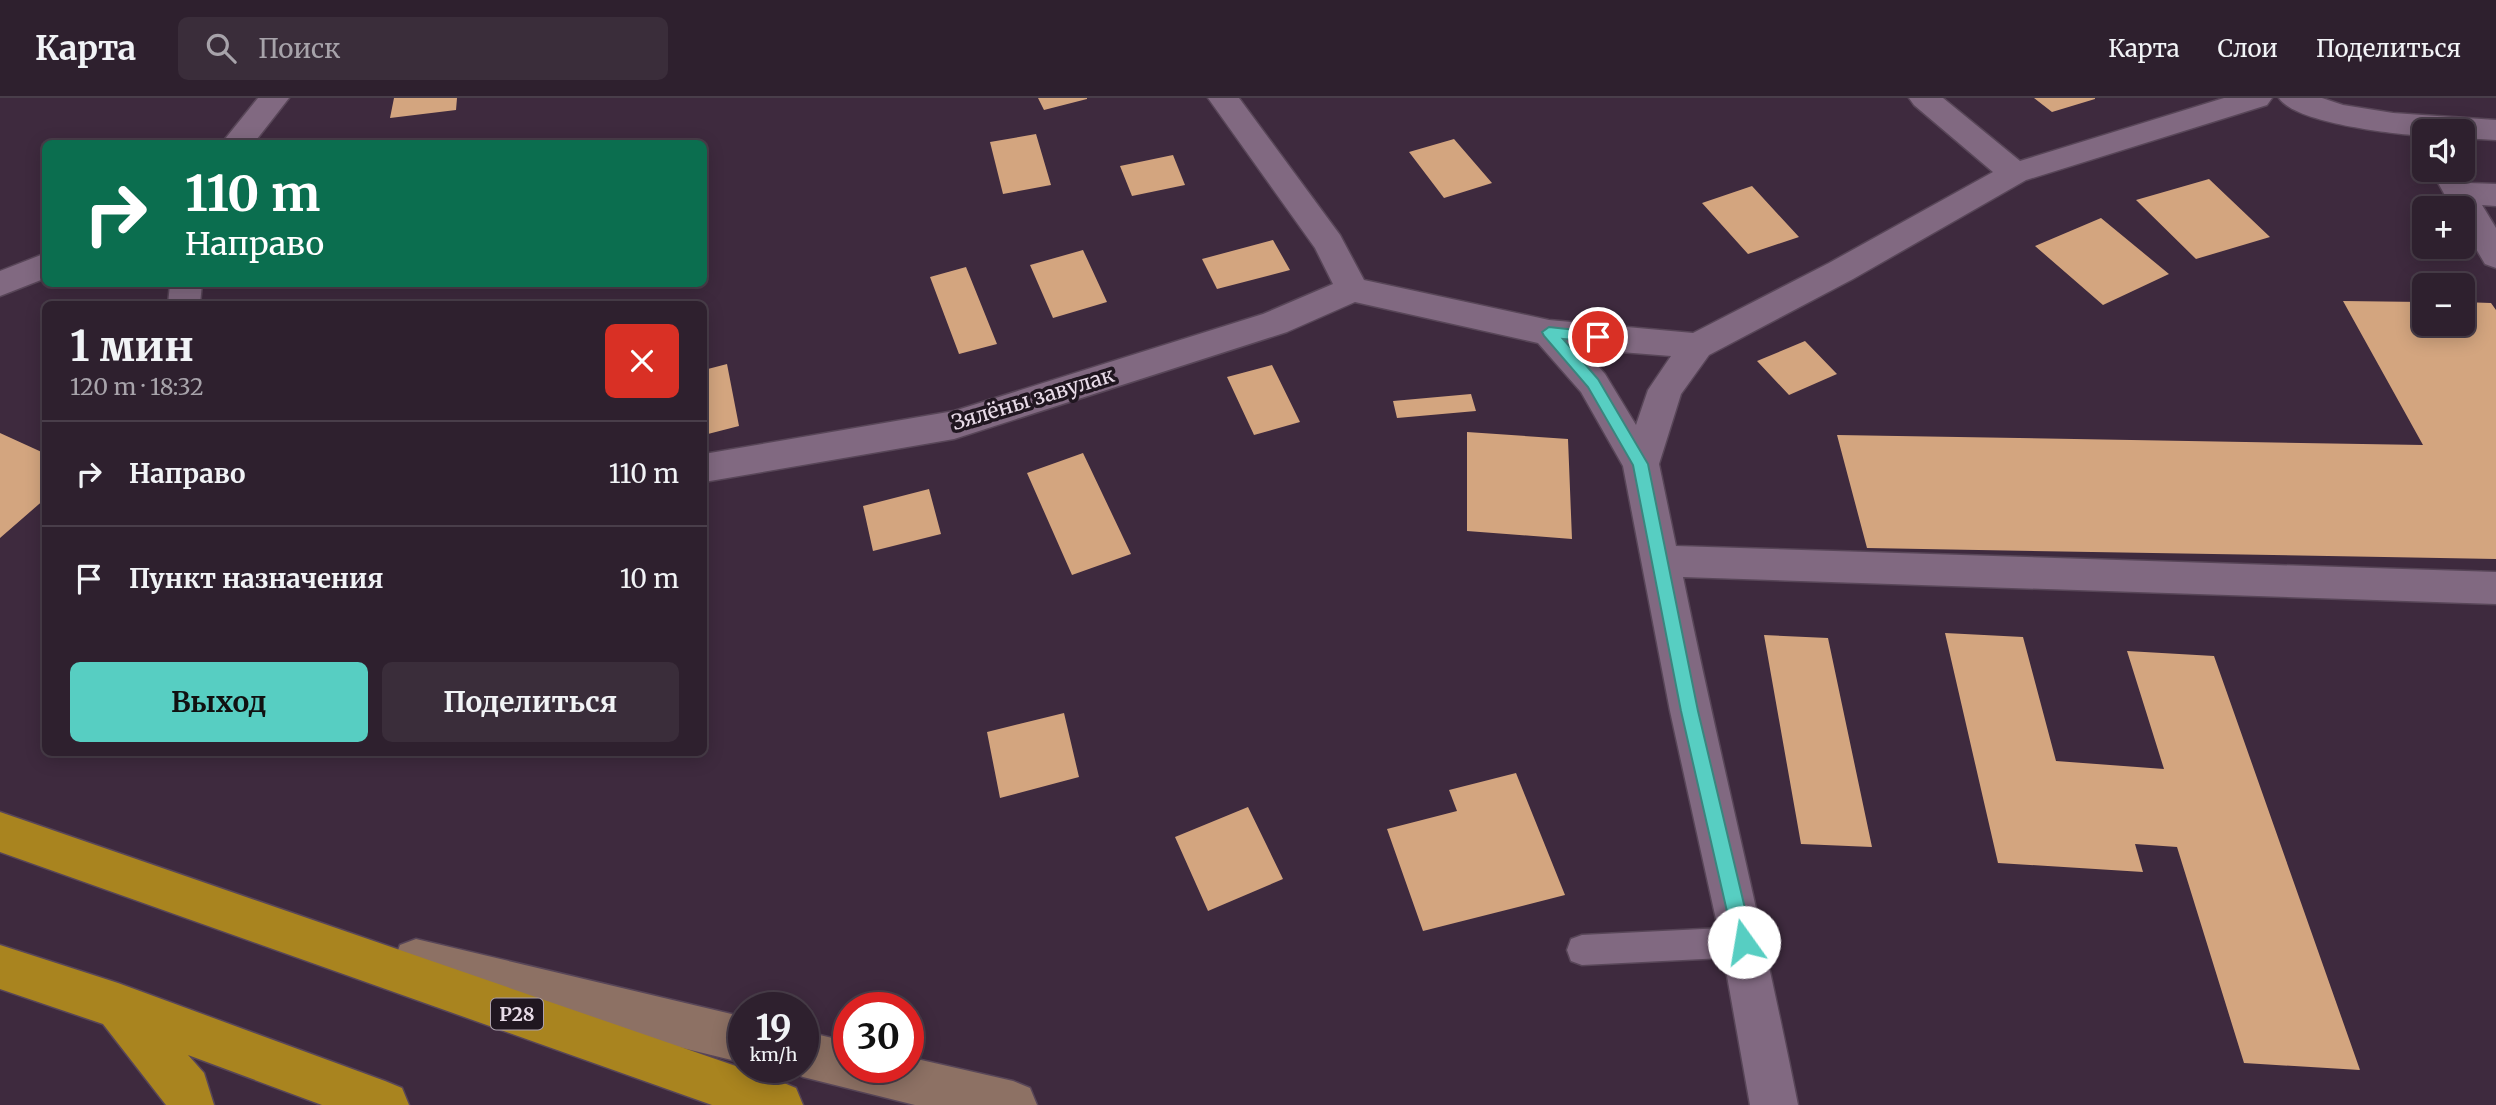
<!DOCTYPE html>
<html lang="ru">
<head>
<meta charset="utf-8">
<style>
	body { margin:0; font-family:Merriweather,serif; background:#3a2d3a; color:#f1f3f6; height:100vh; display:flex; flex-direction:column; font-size:26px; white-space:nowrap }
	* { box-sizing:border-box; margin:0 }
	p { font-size:23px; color:#a7a3aa }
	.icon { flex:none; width:38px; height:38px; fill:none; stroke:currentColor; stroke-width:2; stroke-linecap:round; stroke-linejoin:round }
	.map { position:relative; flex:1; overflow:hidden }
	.drawer { position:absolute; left:42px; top:203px; width:665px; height:455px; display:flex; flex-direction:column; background:#2e202e; border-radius:10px; box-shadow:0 4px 18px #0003,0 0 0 2px #493e4a }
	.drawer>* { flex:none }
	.top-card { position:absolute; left:42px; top:42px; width:665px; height:147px; border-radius:10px; box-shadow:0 4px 18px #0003,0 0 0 2px #493e4a; background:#0b6e4f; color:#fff; overflow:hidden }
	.controls { position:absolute; left:2412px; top:21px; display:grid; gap:14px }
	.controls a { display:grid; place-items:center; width:63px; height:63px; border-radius:10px; background:#2e202e; box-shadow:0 4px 18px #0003,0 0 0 2px #493e4a; font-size:35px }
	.speed { position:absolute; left:728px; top:894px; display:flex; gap:14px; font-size:35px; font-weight:700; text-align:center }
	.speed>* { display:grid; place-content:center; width:91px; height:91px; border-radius:50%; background:#2e202e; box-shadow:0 4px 18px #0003,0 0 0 2px #493e4a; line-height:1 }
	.speed small { font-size:18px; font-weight:400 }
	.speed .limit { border:10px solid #d22; background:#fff; color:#111 }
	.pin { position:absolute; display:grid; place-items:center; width:60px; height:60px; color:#fff; margin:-30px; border:4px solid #fff; border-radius:50%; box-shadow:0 2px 7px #0007 }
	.me { position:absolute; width:77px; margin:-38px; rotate:347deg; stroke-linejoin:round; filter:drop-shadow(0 0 5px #0008) }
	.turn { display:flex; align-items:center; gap:24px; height:147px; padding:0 28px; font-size:32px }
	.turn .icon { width:91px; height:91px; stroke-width:2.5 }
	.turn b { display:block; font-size:49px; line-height:60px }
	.round { display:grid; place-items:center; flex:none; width:74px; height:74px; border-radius:10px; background:#3a2d3a }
	.overview { display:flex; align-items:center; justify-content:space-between; height:119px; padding:0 28px }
	h1 { font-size:42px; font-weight:700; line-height:52px }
	.cta { display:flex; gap:14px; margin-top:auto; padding:14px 28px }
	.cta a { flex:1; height:80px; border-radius:10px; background:#57cec2; color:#111; font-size:28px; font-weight:700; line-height:80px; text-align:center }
	.cta a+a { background:#3a2d3a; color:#f1f3f6 }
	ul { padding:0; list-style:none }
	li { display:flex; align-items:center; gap:21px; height:105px; padding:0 28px; border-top:2px solid #493e4a }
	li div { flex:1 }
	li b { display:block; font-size:26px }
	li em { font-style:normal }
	header { display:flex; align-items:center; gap:42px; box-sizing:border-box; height:98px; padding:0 35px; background:#2e202e; border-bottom:2px solid #493e4a }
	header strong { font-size:33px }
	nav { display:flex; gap:38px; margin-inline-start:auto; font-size:24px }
	.search { width:490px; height:63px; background:#3a2d3a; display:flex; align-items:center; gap:18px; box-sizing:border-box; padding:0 24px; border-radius:10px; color:#a7a3aa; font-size:26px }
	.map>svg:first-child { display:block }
	.building { fill:#d3a57f }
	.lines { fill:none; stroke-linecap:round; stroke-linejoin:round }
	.lane-casing { stroke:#584658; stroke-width:3 }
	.street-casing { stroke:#584658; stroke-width:3 }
	.secondary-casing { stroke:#584658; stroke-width:3 }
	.highway-casing { stroke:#584658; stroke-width:3 }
	.lane { fill:#816981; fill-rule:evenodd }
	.street { fill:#816981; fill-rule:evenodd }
	.secondary { fill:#8d7164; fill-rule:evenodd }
	.highway { fill:#a9841f; fill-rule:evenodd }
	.route { fill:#57cec2; stroke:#39867e; stroke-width:2 }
	.labels { text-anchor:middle; stroke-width:7; stroke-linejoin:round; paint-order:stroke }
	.shield { fill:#201620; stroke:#aca0ac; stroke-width:2 }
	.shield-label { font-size:19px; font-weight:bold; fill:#e8dbe8 }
	.street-label { font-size:21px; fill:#e8dbe8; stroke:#201620 }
</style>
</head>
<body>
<header>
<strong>Карта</strong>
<div class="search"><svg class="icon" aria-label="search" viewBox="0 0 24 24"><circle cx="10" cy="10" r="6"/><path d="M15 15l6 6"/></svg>Поиск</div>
<nav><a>Карта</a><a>Слои</a><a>Поделиться</a></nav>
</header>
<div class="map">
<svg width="2496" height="1007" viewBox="0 0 2496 1007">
	<rect width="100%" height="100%" fill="#3e2a3e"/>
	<path class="building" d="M394,0H457L456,12L390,20Z
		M1038,0H1087V1L1044,12Z
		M2034,0H2095V1L2052,14Z
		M1036,36L1051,87L1003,96L990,44Z
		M1454,41L1492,85L1444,100L1409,54Z
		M1173,57L1185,87L1132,98L1120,68Z
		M2209,81L2270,139L2196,161L2136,102Z
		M1752,88L1799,139L1748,156L1702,105Z
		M2101,120L2169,176L2103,207L2035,148Z
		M1273,142L1290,172L1217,191L1202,161Z
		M1083,152L1107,204L1053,220L1030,167Z
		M966,169L997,246L959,256L930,179Z
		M2343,203L2424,204V226H2462V204L2491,205L2496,212V461L1867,450L1837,337L2423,347Z
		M1805,243L1837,276L1789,297L1757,263Z
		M727,266L739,328L704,337V272Z
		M1272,267L1300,324L1254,337L1227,279Z
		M1471,296L1476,313L1397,320L1393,303Z
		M1467,334L1568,341L1572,441L1467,433Z
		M0,335L46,356V400L0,440Z
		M1083,355L1131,456L1072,477L1027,375Z
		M929,391L941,436L873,453L863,408Z
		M1945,535L2023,539L2056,663L2164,671L2127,553L2214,558L2360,972L2244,965L2177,749L2135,746L2143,774L1998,765Z
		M1764,537L1828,540L1872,749L1801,746Z
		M1064,615L1079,679L1000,700L987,634Z
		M1516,675L1565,797L1423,833L1387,731L1457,713L1449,692Z
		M1248,709L1283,781L1208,813L1175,739Z"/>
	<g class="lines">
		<g class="lane-casing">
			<path id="lane" d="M1743,829L1754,833L1758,844L1754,855L1743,859L1582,867L1571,863L1567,852L1571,841L1582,837Z"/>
		</g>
		<g class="street-casing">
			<path id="street" d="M258,0H289L253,46H221Z
				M1208,0H1239L1340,137L1364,182L1549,222L1693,235L1829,165L1993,74L1914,7L1909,0H1943L2020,63L2224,0H2272L2267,7L2026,82L1853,181L1709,257L1681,296L1659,366L1676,448L2496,474V506L1683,479C1719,656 1763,830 1798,1007H1750L1721,844L1670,613L1623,368L1581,294L1538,245L1355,204L1287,234L954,341L704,384V356L954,313L1263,216L1333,186L1315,150ZM1583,251L1671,258L1648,292L1636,327L1605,276Z
				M2279,0H2322L2343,7L2393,15L2496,22V42L2462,40V33H2424V38C2394,36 2295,25 2279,0Z
				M2431,72H2461L2469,85L2496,86V108L2482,107L2496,130V170L2485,166L2462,127V110H2452Z
				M46,155V180L0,198V173Z
				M170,186H202L200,206H168Z"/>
		</g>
		<g class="secondary-casing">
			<path id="secondary" d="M416,841L744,919V965L416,885L400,879L394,863L400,847Z
				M803,933L849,944V970H908V959L1013,983L1030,990L1037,1007H915L803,979L785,970H803Z"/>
		</g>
		<g class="highway-casing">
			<path id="highway" d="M0,714L779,983L796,990L803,1007H712L0,754Z
				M0,847L118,885L385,983L402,990L409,1007H322L188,957L204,975L214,1007H166L103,926L0,891Z"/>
		</g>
		<use href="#lane" class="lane"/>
		<use href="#street" class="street"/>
		<use href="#secondary" class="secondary"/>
		<use href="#highway" class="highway"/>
	</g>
	<path class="route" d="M1549,229L1603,235L1605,239L1598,244L1563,241L1598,281L1648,366L1698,613L1753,844L1750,850L1744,853L1737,850L1734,844L1681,613L1633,367L1588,289L1544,238L1542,234Z"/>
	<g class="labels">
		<rect class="shield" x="491" y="900.5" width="52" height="31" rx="5"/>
		<g class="shield-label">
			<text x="517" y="923">Р28</text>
		</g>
		<g class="street-label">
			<text transform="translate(1033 301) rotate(-17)" y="7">Зялёны завулак</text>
		</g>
	</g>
</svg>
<div class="controls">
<a><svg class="icon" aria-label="sound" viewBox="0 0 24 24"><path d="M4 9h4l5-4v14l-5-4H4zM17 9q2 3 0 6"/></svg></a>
<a>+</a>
<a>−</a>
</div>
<div class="speed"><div>19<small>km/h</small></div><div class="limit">30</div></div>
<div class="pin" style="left:1598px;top:239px;background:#d93025"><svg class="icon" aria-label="arrive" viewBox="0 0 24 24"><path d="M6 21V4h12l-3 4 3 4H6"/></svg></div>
<svg class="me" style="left:1744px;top:844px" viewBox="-20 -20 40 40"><circle r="19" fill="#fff"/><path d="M0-13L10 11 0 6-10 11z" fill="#57cec2"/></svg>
<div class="top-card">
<div class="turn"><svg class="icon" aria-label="right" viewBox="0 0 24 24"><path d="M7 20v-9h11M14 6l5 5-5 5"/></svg><div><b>110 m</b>Направо</div></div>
</div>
<section class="drawer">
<div class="overview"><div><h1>1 мин</h1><p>120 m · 18:32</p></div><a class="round" style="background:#d93025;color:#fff"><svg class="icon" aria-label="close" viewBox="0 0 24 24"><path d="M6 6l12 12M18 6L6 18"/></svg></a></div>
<ul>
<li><svg class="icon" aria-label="right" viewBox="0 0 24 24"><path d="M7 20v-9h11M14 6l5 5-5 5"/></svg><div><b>Направо</b></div><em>110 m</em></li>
<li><svg class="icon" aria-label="arrive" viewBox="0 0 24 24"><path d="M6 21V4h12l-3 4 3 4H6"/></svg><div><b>Пункт назначения</b></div><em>10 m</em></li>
</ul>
<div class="cta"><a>Выход</a><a>Поделиться</a></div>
</section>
</div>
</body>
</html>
